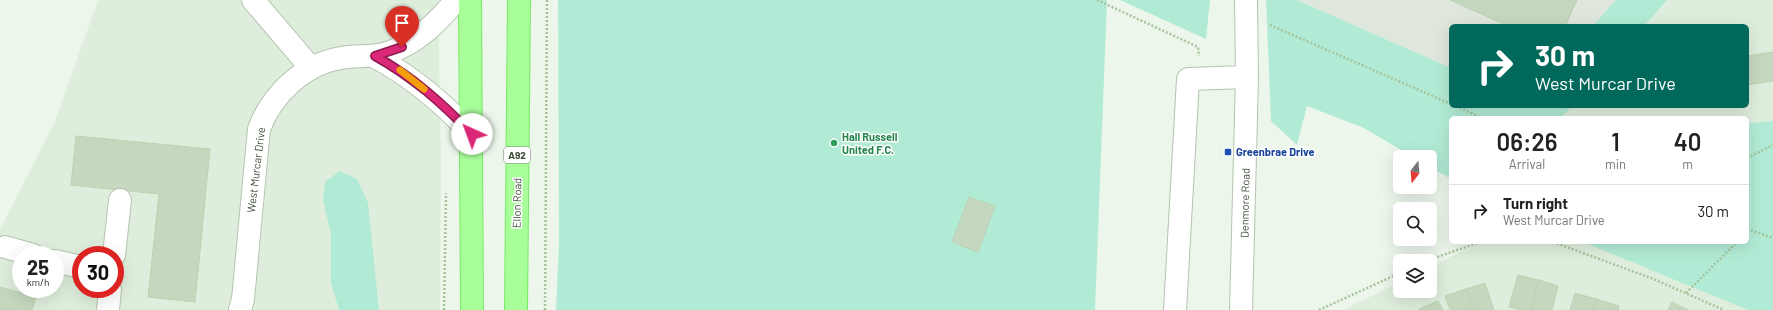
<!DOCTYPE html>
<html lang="en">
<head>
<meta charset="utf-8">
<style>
	body { margin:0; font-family:Barlow,sans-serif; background:#f2f2f2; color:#222; height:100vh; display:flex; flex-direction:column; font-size:15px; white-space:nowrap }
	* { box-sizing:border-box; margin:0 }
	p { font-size:13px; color:#767676 }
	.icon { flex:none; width:22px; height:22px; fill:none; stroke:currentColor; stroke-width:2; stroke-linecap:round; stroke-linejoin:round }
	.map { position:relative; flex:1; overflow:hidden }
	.sheet { position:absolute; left:1449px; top:116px; width:300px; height:128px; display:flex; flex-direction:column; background:#fff; border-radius:6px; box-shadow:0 4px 16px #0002 }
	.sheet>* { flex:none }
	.hud { position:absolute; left:1449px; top:24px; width:300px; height:84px; border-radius:6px; box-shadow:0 4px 16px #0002; background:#00695c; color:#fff; overflow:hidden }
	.needle { width:26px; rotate:196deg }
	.fabs { position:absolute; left:1393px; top:150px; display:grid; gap:8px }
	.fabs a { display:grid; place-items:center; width:44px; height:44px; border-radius:6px; background:#fff; box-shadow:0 4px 16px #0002; font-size:20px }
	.speed { position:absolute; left:12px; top:246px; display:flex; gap:8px; font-size:20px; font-weight:700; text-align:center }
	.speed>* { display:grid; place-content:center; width:52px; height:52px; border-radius:50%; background:#fff; box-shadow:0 4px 16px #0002; line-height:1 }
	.speed small { font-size:10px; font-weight:400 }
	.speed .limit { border:6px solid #d22; background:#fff; color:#111 }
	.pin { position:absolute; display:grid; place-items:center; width:34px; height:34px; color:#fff; margin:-41px -17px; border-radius:50% 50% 50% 0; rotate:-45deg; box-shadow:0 0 4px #0007 }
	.pin .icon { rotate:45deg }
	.me { position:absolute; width:44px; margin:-22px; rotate:317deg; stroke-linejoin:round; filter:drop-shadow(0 0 3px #0008) }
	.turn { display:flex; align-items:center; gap:14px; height:84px; padding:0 20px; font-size:18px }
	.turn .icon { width:52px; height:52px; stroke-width:2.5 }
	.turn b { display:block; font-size:28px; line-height:34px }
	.eta { display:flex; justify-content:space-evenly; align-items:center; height:68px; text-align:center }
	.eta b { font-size:24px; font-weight:600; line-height:28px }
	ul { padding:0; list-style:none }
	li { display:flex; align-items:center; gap:12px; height:52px; padding:0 20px; border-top:1px solid #e0e0e0 }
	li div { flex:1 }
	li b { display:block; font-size:15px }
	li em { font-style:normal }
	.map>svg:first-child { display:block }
	.residential { fill:#dfeedc; fill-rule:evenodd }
	.industrial { fill:#dfe6dc }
	.green { fill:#b2ebd5 }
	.building { fill:#c5d8bf; stroke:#bad3b2 }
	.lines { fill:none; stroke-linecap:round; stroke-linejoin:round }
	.minor-casing { stroke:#b3c5af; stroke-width:24 }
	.major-casing { stroke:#78ea65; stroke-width:24 }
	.path { stroke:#a5c59d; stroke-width:2.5; stroke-dasharray:2 2; stroke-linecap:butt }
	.minor { stroke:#fff; stroke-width:22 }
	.major { stroke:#a8ff9a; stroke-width:22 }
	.route-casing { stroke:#8e194d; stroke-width:10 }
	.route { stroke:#db2777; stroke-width:7 }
	.slow { stroke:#f59e0b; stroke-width:7 }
	.leisure-dot { fill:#2e9e5b; stroke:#fff; stroke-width:1.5 }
	.transit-dot { fill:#1a4fb4; stroke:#fff; stroke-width:1.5 }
	.labels { text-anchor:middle; stroke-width:3; stroke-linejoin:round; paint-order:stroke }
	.shield { fill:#fff; stroke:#768174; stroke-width:1 }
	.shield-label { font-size:10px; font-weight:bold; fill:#3c4b38 }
	.leisure-label { font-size:11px; font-weight:bold; fill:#27864d; stroke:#fff; text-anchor:start }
	.transit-label { font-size:11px; font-weight:bold; fill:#164399; stroke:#fff; text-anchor:start }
	.street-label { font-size:11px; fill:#3c4b38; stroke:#fff }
</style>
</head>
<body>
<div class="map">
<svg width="1773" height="310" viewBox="0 0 1773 310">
	<rect width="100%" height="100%" fill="#ecf6eb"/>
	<path class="residential" d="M98,0H438L441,157L440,310H0V230L55,121ZM21,255H55V289H21ZM81,255H115V289H81Z
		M1662,0H1773V310H1343L1400,282V291H1430V267L1481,242H1747V118H1562L1571,106H1747V26H1640Z"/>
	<path class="industrial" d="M1297,0H1667L1644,26H1451V68Z"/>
	<path class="green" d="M558,0H1107L1095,310H556L559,244Z
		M1120,0H1210L1206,39Z
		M1266,0H1297L1451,68V106H1572L1562,117L1566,118H1451V179L1430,167V157H1413L1364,128L1307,106L1297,145L1271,121Z
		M1616,0H1667L1644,26H1593Z
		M1773,121V310H1748L1583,242H1747V123Z
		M340,171L357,179L368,203L379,310H339L331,283V234L323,200L325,182Z"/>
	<path class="building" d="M1450,0H1577L1565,26H1508Z
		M1773,52V81L1747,85V56Z
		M76,136L210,149L195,302L148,297L159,194L71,185Z
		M969,197L995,206L978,252L952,242Z
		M1518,275L1539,280L1531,310H1521L1509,307Z
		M1539,280L1558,286L1552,310H1531Z
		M1485,283L1494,310H1473L1466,289Z
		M0,287L36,297L32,310H0Z
		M1466,289L1473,310H1450L1445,296Z
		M1575,293L1596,299L1593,310H1570Z
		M1596,299L1619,306L1618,310H1593Z
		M1438,301L1443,310H1419V309Z
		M1672,302L1688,310H1668Z"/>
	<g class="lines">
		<g class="minor-casing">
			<path id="minor" d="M253,0L311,68
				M375,57C413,77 443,103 472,134
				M5,247L33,255
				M114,255L120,200
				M55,261L81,267
				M108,310L110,289
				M240,310L243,299L259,129C272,94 304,64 341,58C358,55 373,58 390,52C417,43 438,22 456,0
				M1175,310L1188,79L1247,77
				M1241,310L1247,77L1246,0"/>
		</g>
		<g class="major-casing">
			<path id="major" d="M470,0L472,310
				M516,310L519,0"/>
		</g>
		<path class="path" d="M1097,0L1198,47L1199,56
			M1270,25L1451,104
			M1456,106L1482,118
			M1747,158L1773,145
			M1747,229L1773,238
			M1553,242L1651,278L1724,310
			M1426,261L1480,242
			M1686,293L1737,242
			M444,310L446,193
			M545,310L547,0
			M1319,310L1400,273"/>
		<use href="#minor" class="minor"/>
		<use href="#major" class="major"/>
	</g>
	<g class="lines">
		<g class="route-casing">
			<path id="route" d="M402,47L375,56C413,77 442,103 472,134"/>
		</g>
		<use href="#route" class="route"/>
		<path class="slow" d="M400,70L424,89"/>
	</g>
	<circle class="leisure-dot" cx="834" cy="143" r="4"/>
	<rect class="transit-dot" x="1224" y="148" width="8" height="8" rx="2"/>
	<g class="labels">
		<rect class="shield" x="504" y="147" width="26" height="16" rx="3"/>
		<g class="shield-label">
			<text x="517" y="159">A92</text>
		</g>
		<g class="leisure-label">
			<text x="842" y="141">Hall Russell<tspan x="842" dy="13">United F.C.</tspan></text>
		</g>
		<g class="transit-label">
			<text x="1236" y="156">Greenbrae Drive</text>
		</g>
		<g class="street-label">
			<text transform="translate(256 170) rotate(-83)" y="4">West Murcar Drive</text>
			<text transform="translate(517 203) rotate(-89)" y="4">Ellon Road</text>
			<text transform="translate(1245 203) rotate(-89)" y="4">Denmore Road</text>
		</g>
	</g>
</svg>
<div class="fabs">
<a><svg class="needle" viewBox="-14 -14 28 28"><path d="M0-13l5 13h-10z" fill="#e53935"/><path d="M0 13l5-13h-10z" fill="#767676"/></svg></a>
<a><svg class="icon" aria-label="search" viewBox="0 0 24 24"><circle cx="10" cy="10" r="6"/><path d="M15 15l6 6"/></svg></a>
<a><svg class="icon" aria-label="layers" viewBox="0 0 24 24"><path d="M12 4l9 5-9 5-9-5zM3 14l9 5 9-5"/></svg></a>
</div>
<div class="speed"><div>25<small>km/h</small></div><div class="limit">30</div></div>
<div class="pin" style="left:402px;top:47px;background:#d93025"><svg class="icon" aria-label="arrive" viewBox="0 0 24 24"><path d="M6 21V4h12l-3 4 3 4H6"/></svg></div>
<svg class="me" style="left:472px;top:134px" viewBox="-20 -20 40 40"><circle r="19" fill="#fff"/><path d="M0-13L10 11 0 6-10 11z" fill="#db2777"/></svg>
<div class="hud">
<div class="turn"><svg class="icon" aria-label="right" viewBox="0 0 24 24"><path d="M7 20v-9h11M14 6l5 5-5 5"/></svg><div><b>30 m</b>West Murcar Drive</div></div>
</div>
<section class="sheet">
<div class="eta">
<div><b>06:26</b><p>Arrival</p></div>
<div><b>1</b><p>min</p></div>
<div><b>40</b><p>m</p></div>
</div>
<ul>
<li><svg class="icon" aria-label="right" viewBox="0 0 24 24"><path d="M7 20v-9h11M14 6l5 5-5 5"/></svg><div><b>Turn right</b><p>West Murcar Drive</p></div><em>30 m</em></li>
</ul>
</section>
</div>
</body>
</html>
